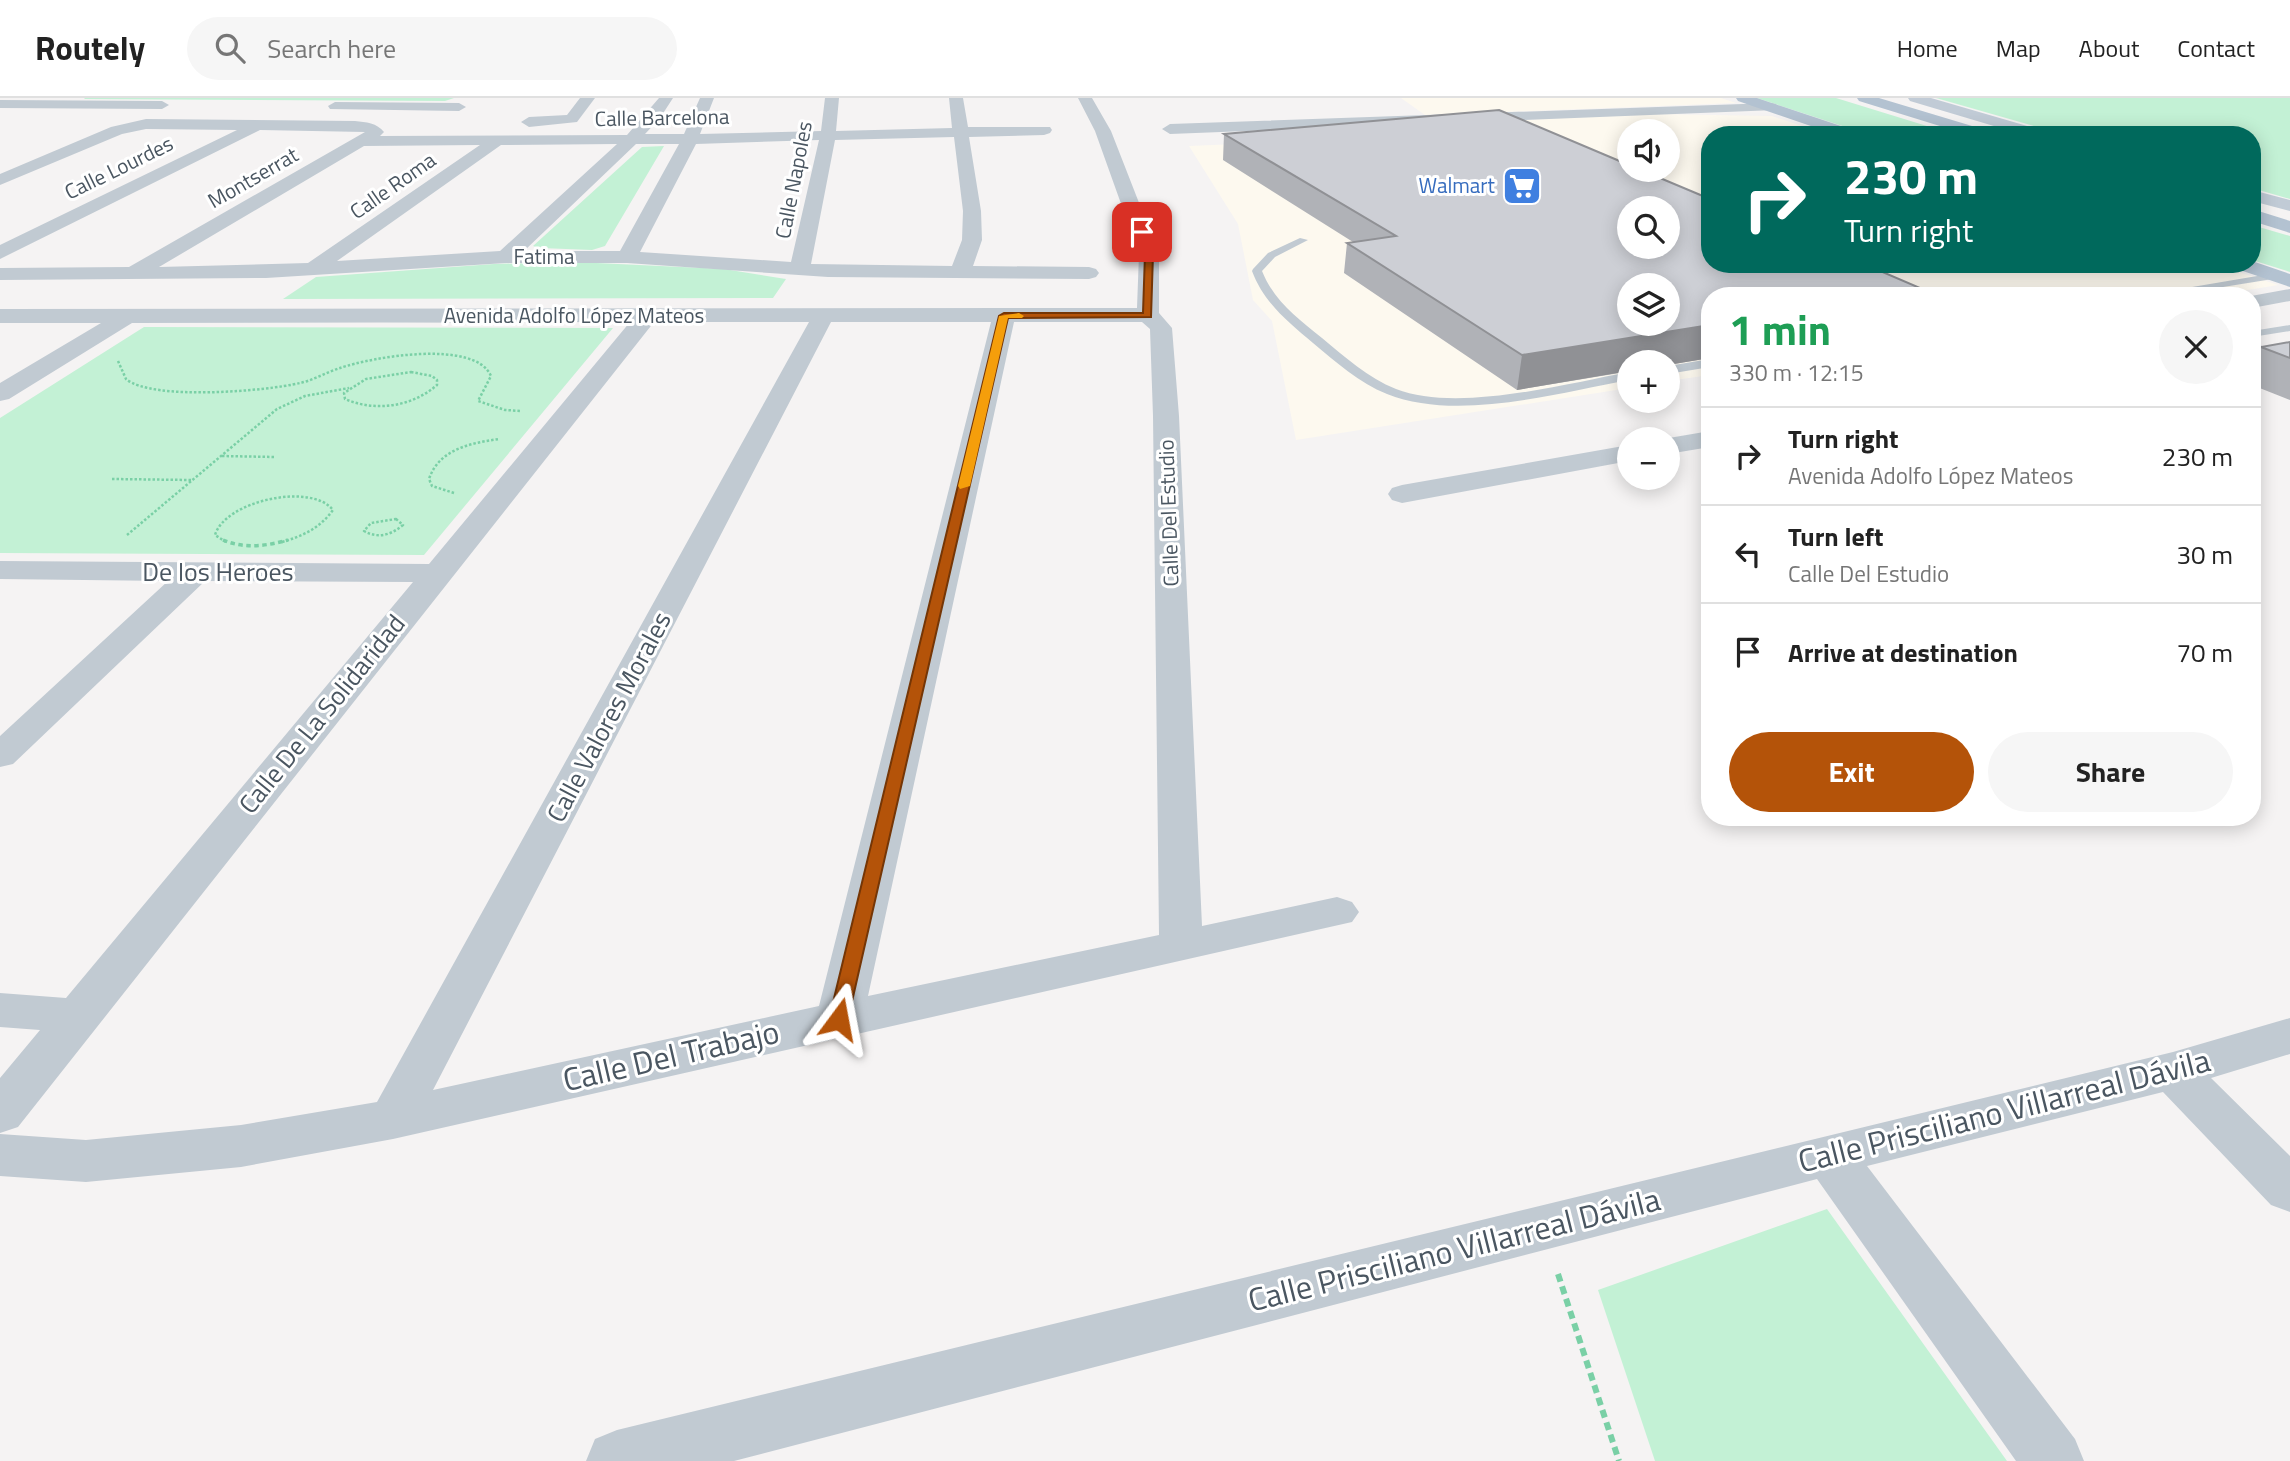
<!DOCTYPE html>
<html lang="en">
<head>
<meta charset="utf-8">
<style>
	body { margin:0; font-family:"Titillium Web",sans-serif; background:#f6f6f6; color:#222; height:100vh; display:flex; flex-direction:column; font-size:26px; white-space:nowrap }
	* { box-sizing:border-box; margin:0 }
	p { font-size:23px; color:#767676 }
	.icon { flex:none; width:38px; height:38px; fill:none; stroke:currentColor; stroke-width:2; stroke-linecap:round; stroke-linejoin:round }
	.map { position:relative; flex:1; overflow:hidden }
	.sheet { position:absolute; left:1701px; top:189px; width:560px; height:539px; display:flex; flex-direction:column; background:#fff; border-radius:28px; box-shadow:0 4px 18px #0003 }
	.sheet>* { flex:none }
	.guide { position:absolute; left:1701px; top:28px; width:560px; height:147px; border-radius:28px; box-shadow:0 4px 18px #0003; background:#00695c; color:#fff; overflow:hidden }
	.buttons { position:absolute; left:1617px; top:21px; display:grid; gap:14px }
	.buttons a { display:grid; place-items:center; width:63px; height:63px; border-radius:50%; background:#fff; box-shadow:0 4px 18px #0003; font-size:35px }
	.pin { position:absolute; display:grid; place-items:center; width:60px; height:60px; color:#fff; margin:-30px; border-radius:14px; box-shadow:0 4px 10px #0006 }
	.me { position:absolute; width:77px; margin:-38px; rotate:13deg; stroke-linejoin:round; filter:drop-shadow(0 0 5px #0008) }
	.turn { display:flex; align-items:center; gap:24px; height:147px; padding:0 28px; font-size:32px }
	.turn .icon { width:91px; height:91px; stroke-width:2.5 }
	.turn b { display:block; font-size:49px; line-height:60px }
	.round { display:grid; place-items:center; flex:none; width:74px; height:74px; border-radius:37px; background:#f6f6f6 }
	.headline { display:flex; align-items:center; justify-content:space-between; height:119px; padding:0 28px }
	h1 { font-size:42px; font-weight:700; line-height:52px; color:#1e9e55 }
	.button { display:flex; gap:14px; margin-top:auto; padding:14px 28px }
	.button a { flex:1; height:80px; border-radius:42px; background:#b45309; color:#fff; font-size:28px; font-weight:700; line-height:80px; text-align:center }
	.button a+a { background:#f6f6f6; color:#222 }
	ul { padding:0; list-style:none }
	li { display:flex; align-items:center; gap:21px; height:98px; padding:0 28px; border-top:2px solid #e0e0e0 }
	li div { flex:1 }
	li b { display:block; font-size:26px }
	li em { font-style:normal }
	header { display:flex; align-items:center; gap:42px; box-sizing:border-box; height:98px; padding:0 35px; background:#fff; border-bottom:2px solid #e0e0e0 }
	header strong { font-size:33px }
	nav { display:flex; gap:38px; margin-inline-start:auto; font-size:24px }
	.search { width:490px; height:63px; background:#f6f6f6; display:flex; align-items:center; gap:18px; box-sizing:border-box; padding:0 24px; border-radius:38px; color:#767676; font-size:26px }
	.map>svg:first-child { display:block }
	.commercial { fill:#fdf9ef; fill-rule:evenodd }
	.green { fill:#c3f1d5 }
	.lines { fill:none; stroke-linecap:round; stroke-linejoin:round }
	.path-far2 { stroke:#7ad0a6; stroke-width:2.5; stroke-dasharray:2.5 2; stroke-linecap:butt }
	.path-far1 { stroke:#7ad0a6; stroke-width:3.5; stroke-dasharray:4.5 3.5; stroke-linecap:butt }
	.path { stroke:#7ad0a6; stroke-width:6; stroke-dasharray:8 5; stroke-linecap:butt }
	.lane { fill:#c1cad2; fill-rule:evenodd }
	.street { fill:#c1cad2; fill-rule:evenodd }
	.secondary { fill:#c1cbd6; fill-rule:evenodd }
	.primary { fill:#b3c2d1; fill-rule:evenodd }
	.wall { fill:#b0b2b7 }
	.shaded-wall { fill:#909195 }
	.building { fill:#cdcfd5; stroke:#909195; stroke-width:2; fill-rule:evenodd }
	.route { fill:#b45309; stroke:#753606; stroke-width:2 }
	.slow { fill:#f59e0b }
	.labels { text-anchor:middle; stroke-width:6; stroke-linejoin:round; paint-order:stroke }
	.far-street-label { font-size:21px; fill:#4a5661; stroke:#fff }
	.far-shop-label { font-size:21px; fill:#366cbe; stroke:#fff; text-anchor:end }
	.street-label { font-size:26px; fill:#4a5661; stroke:#fff }
	.near-street-label { font-size:32px; fill:#4a5661; stroke:#fff }
</style>
</head>
<body>
<header>
<strong>Routely</strong>
<div class="search"><svg class="icon" aria-label="search" viewBox="0 0 24 24"><circle cx="10" cy="10" r="6"/><path d="M15 15l6 6"/></svg>Search here</div>
<nav><a>Home</a><a>Map</a><a>About</a><a>Contact</a></nav>
</header>
<div class="map">
<svg width="2290" height="1363" viewBox="0 0 2290 1363">
	<rect width="100%" height="100%" fill="#f5f3f3"/>
	<path class="commercial" d="M1401,0H1721L1736,5L1425,17Z
		M1651,16L1772,18L1829,37H1710V166H2215L2278,187L2212,198H1710V277L1668,283V264H1629V290L1296,342L1272,223L1253,202L1238,126L1189,48L1428,38L1417,27ZM1629,33H1668V72H1629ZM1629,110H1668V149H1629ZM1629,187H1668V226H1629Z"/>
	<path class="green" d="M454,0L445,3L84,1L85,0Z
		M1757,0H1836L1956,37H1870Z
		M1936,0H2290V101L2252,90V37H2065Z
		M664,48L605,148L592,152L540,150L533,148L642,49Z
		M2252,127L2290,138V174L2252,162Z
		M575,164L724,171L786,181L773,200L283,201L316,179L494,166Z
		M144,229L613,230L424,457L0,455V320Z
		M1827,1111L2007,1363H1655L1598,1192Z"/>
	<g class="lines">
		<path class="path-far2" d="M118,263L126,281C152,303 267,293 300,285C314,282 327,274 340,270C372,259 475,241 491,278L478,303L505,312L521,313
			M411,274L432,278L437,282V287C412,309 375,314 345,301L344,295L366,281Z
			M222,358L275,359
			M112,381L191,382
			M454,395L432,388L429,381C439,351 471,345 499,341
			M396,421L403,427C391,437 378,441 364,433L371,425Z
			M127,437L277,311L305,298L349,290
			M226,444L215,437C225,403 311,384 333,412C320,430 303,438 282,444"/>
		<path class="path-far1" d="M223,442C244,451 267,448 288,442"/>
		<path class="path" d="M1558,1176L1619,1363"/>
		<path class="lane" d="M1300,140L1308,142L1275,159L1262,173C1274,203 1297,220 1322,240C1345,259 1368,280 1396,291C1457,315 1565,286 1629,274V282C1558,295 1457,324 1387,296C1359,285 1336,264 1313,245C1288,224 1264,205 1252,173L1253,171L1268,155Z
			M2275,175L2280,178L2279,180L2167,198H2139Z
			M2290,227V233L2252,239V233Z
			M2252,244L2275,253L2290,250V258L2274,261L2252,251Z
			M1710,261V269L1668,276V268Z"/>
		<path class="street" d="M580,0H595L577,24L529,29L521,24L529,19L567,17Z
			M659,0H673L660,20L645,36H684L700,0H714L700,36L821,33L825,0H839L836,33L952,30L949,0H963L968,29H1050L1052,32L1050,35L1044,37L969,39L981,113L982,142L973,168L1089,169L1096,171L1099,175L1096,179L1089,181L828,179L627,165H506L266,180L0,182V170L129,169L365,34L260,32L0,161V147L237,32L146,31L122,36L0,87V76L111,29L146,21L355,23C366,24 377,25 384,34L380,38L627,37ZM954,39L963,113L962,142L952,168L811,166L835,42ZM819,42L791,164L640,154L696,46ZM617,46L500,153L337,163L501,47ZM636,46H679L620,153H524ZM480,47L308,165L159,169L364,48Z
			M1078,0H1092L1111,33L1159,156V215L1172,230L1179,318L1202,828L1337,799L1352,804L1359,814L1352,824L393,1041L241,1069L86,1084L0,1078V1036L86,1042L241,1027L377,1004L809,224H654L18,1029L0,1035V980L40,932L0,929V895L66,900L413,484L205,483L13,666L0,669V638L168,483L0,481V463L429,466L630,224L132,225L9,301L0,303V285L101,225H0V211L1137,210L1139,156L1095,33ZM831,224H991L819,908L433,992ZM1014,224H1142L1150,231L1153,318L1159,837L868,898Z
			M0,2L162,3L169,7L162,11L0,10Z
			M335,4L459,5L466,9L459,13L330,11L328,8Z
			M1771,5L1776,6L1778,9L1776,12L1170,36L1162,31L1170,26Z
			M2290,191V203L2252,210L2251,198Z
			M1710,333V349L1668,356V341H1663Z
			M1629,347V363L1402,405L1392,402L1388,396L1392,390L1402,387Z
			M2290,920V956L2211,980L2290,1058V1114L2271,1107L2163,994L1867,1068L2075,1341L2084,1363H2016L1817,1081L734,1363H586L595,1341L617,1332L2173,954Z"/>
		<path class="secondary" d="M1908,0H1931L2048,34L2050,37H2024L1910,3Z
			M2252,92L2290,102V113L2252,103Z"/>
		<path class="primary" d="M1736,0H1757L1859,34L1861,37H1837L1738,3Z
			M1857,0H1879L1992,34L1994,37H1969L1859,3Z
			M2252,111L2290,123V135L2252,123Z
			M2252,163L2290,176V189L2234,170L2231,166H2252Z"/>
	</g>
	<path class="wall" d="M1224,36L1710,198V260L1517,292L1344,175L1347,145L1353,144L1223,62Z
		M2290,244V302L2252,287V267L2261,249Z"/>
	<path class="shaded-wall" d="M1927,193L1925,198H1894Z
		M1710,227V260L1668,267V264H1629V273L1517,292L1522,257Z"/>
	<path class="building" d="M1499,12L1629,67V72H1641L1710,101V166H1864L1927,193L1894,198H1710V227L1522,257L1347,145L1396,138L1224,36ZM1629,110H1668V149H1629ZM1629,187H1668V226H1629Z
		M2290,244V260L2261,249Z"/>
	<path class="route" d="M1142,131L1145,134L1153,156L1151,219L1008,220L848,921L845,926H832L829,921L999,218L1004,215H1143L1145,156L1138,134Z"/>
	<path class="slow" d="M1019,215L1024,218L1022,220H1008L970,388L960,391L958,388L999,218Z"/>
	<defs>
		<g id="supermarket-square" transform="scale(2.0125)"><rect x="-9" y="-9" width="18" height="18" rx="4" fill="#3f7fe0" stroke="#fff"/><path d="M-6-5.5h2.5l.6 2H6L4.5 2H-2.5L-4.4-4H-6ZM-1.5 3.2a1.3 1.3 0 1 0 .1 0ZM3 3.2a1.3 1.3 0 1 0 .1 0Z" fill="#fff"/></g>
	</defs>
	<g fill-rule="evenodd">
		<use href="#supermarket-square" x="1522" y="88"/>
	</g>
	<g class="labels">
		<g class="far-street-label">
			<text transform="translate(662 20) rotate(-1)" y="7">Calle Barcelona</text>
			<text transform="translate(119 70) rotate(-26)" y="7">Calle Lourdes</text>
			<text transform="translate(253 80) rotate(-30)" y="7">Montserrat</text>
			<text transform="translate(794 82) rotate(-79)" y="7">Calle Napoles</text>
			<text transform="translate(393 88) rotate(-35)" y="7">Calle Roma</text>
			<text x="544" y="166">Fatima</text>
			<text x="574" y="225">Avenida Adolfo López Mateos</text>
			<text transform="translate(1169 415) rotate(-92)" y="7">Calle Del Estudio</text>
		</g>
		<g class="far-shop-label">
			<text x="1495" y="95">Walmart</text>
		</g>
		<g class="street-label">
			<text x="218" y="483">De los Heroes</text>
			<text transform="translate(322 616) rotate(-51)" y="9">Calle De La Solidaridad</text>
			<text transform="translate(609 619) rotate(-62)" y="9">Calle Valores Morales</text>
		</g>
		<g class="near-street-label">
			<text transform="translate(671 958) rotate(-13)" y="11">Calle Del Trabajo</text>
			<text transform="translate(2004 1013) rotate(-14)" y="11">Calle Prisciliano Villarreal Dávila</text>
			<text transform="translate(1454 1152) rotate(-14)" y="11">Calle Prisciliano Villarreal Dávila</text>
		</g>
	</g>
</svg>
<div class="buttons">
<a><svg class="icon" aria-label="sound" viewBox="0 0 24 24"><path d="M4 9h4l5-4v14l-5-4H4zM17 9q2 3 0 6"/></svg></a>
<a><svg class="icon" aria-label="search" viewBox="0 0 24 24"><circle cx="10" cy="10" r="6"/><path d="M15 15l6 6"/></svg></a>
<a><svg class="icon" aria-label="layers" viewBox="0 0 24 24"><path d="M12 4l9 5-9 5-9-5zM3 14l9 5 9-5"/></svg></a>
<a>+</a>
<a>−</a>
</div>
<div class="pin" style="left:1142px;top:134px;background:#d93025"><svg class="icon" aria-label="arrive" viewBox="0 0 24 24"><path d="M6 21V4h12l-3 4 3 4H6"/></svg></div>
<svg class="me" style="left:839px;top:921px" viewBox="-20 -20 40 40"><path d="M0-17L14 15 0 8-14 15z" fill="#b45309" stroke="#fff" stroke-width="4"/></svg>
<div class="guide">
<div class="turn"><svg class="icon" aria-label="right" viewBox="0 0 24 24"><path d="M7 20v-9h11M14 6l5 5-5 5"/></svg><div><b>230 m</b>Turn right</div></div>
</div>
<section class="sheet">
<div class="headline"><div><h1>1 min</h1><p>330 m · 12:15</p></div><a class="round"><svg class="icon" aria-label="close" viewBox="0 0 24 24"><path d="M6 6l12 12M18 6L6 18"/></svg></a></div>
<ul>
<li><svg class="icon" aria-label="right" viewBox="0 0 24 24"><path d="M7 20v-9h11M14 6l5 5-5 5"/></svg><div><b>Turn right</b><p>Avenida Adolfo López Mateos</p></div><em>230 m</em></li>
<li><svg class="icon" aria-label="left" viewBox="0 0 24 24"><path d="M17 20v-9H6M10 6l-5 5 5 5"/></svg><div><b>Turn left</b><p>Calle Del Estudio</p></div><em>30 m</em></li>
<li><svg class="icon" aria-label="arrive" viewBox="0 0 24 24"><path d="M6 21V4h12l-3 4 3 4H6"/></svg><div><b>Arrive at destination</b></div><em>70 m</em></li>
</ul>
<div class="button"><a>Exit</a><a>Share</a></div>
</section>
</div>
</body>
</html>
